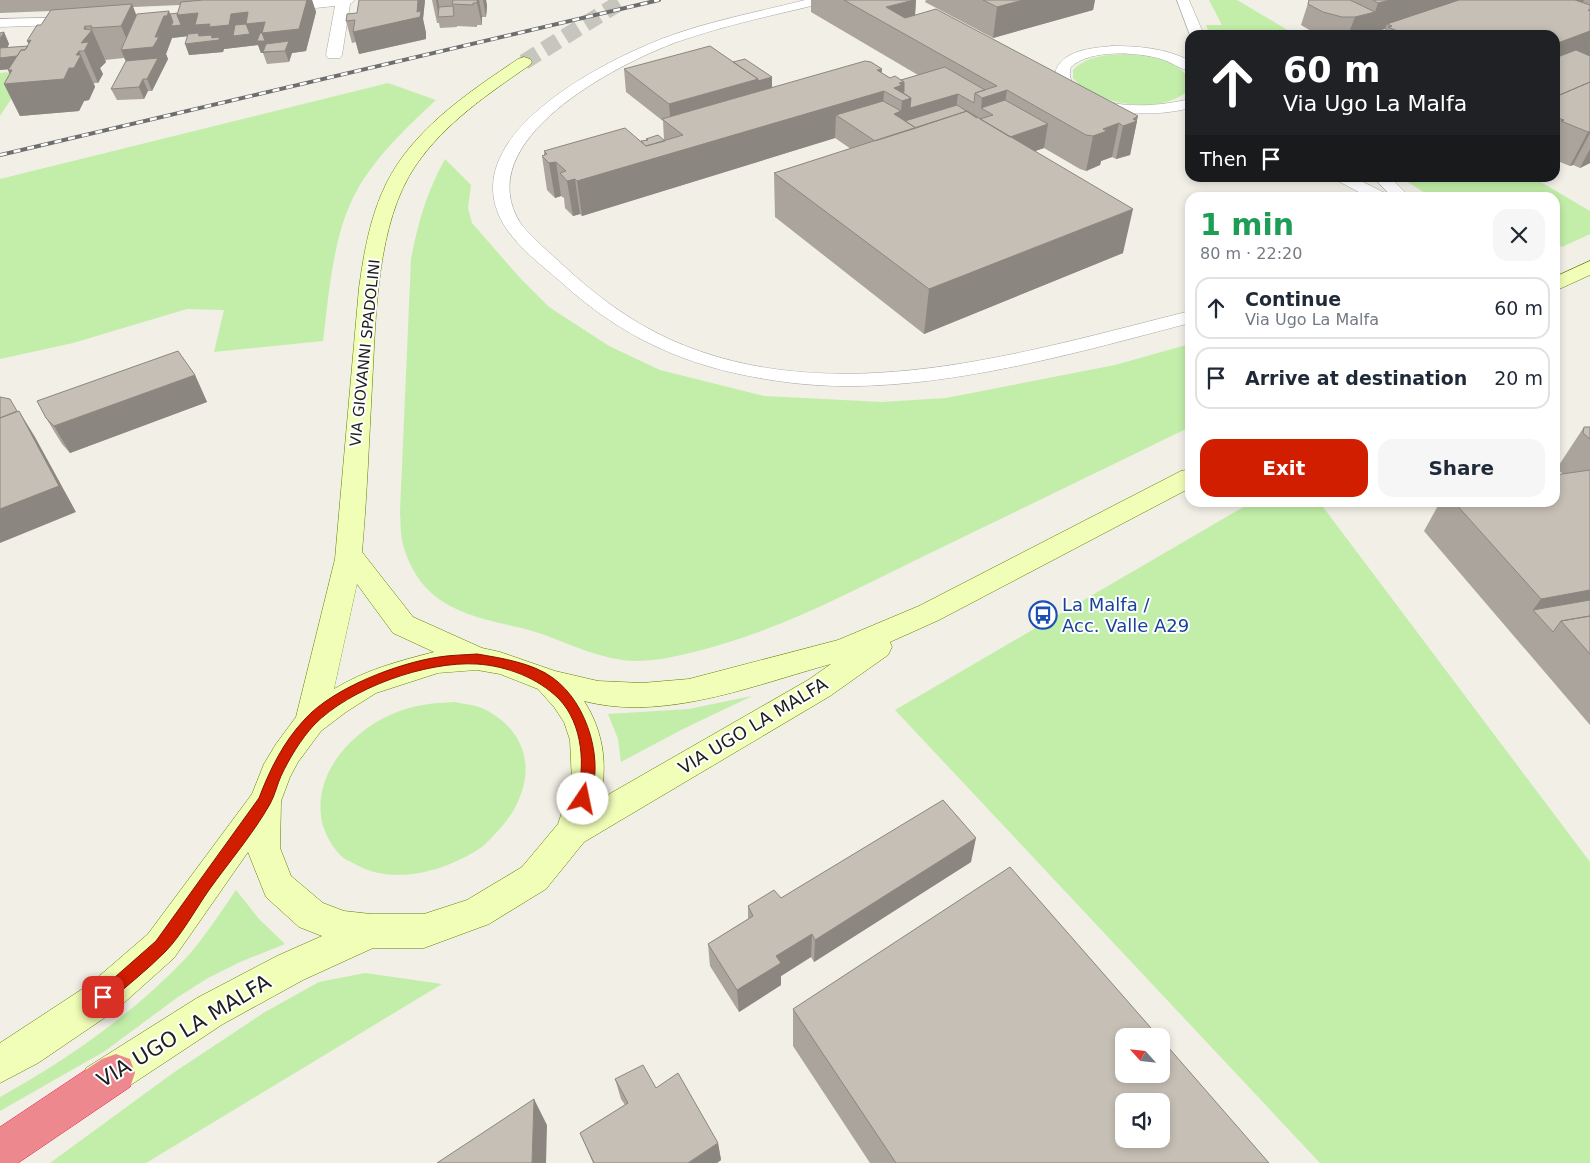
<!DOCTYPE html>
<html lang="en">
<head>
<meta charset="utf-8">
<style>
	body { margin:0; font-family:"DejaVu Sans",sans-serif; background:#f6f6f7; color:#1f2937; height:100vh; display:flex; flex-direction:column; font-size:19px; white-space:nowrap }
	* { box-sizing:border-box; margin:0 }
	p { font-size:16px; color:#747a83 }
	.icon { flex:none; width:28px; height:28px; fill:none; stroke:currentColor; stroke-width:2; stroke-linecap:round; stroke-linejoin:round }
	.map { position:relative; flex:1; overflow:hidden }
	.drawer { position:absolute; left:1185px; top:192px; width:375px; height:315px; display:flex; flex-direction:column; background:#fff; border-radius:15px; box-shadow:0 2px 8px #0003 }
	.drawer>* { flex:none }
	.banner { position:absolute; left:1185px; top:30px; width:375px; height:152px; border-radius:15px; box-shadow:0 2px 8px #0003; background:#202124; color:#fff; overflow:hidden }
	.needle { width:32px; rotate:297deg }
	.controls { position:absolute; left:1115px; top:1028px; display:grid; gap:10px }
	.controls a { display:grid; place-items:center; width:55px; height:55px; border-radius:10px; background:#fff; box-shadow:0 2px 8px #0003; font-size:25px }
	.pin { position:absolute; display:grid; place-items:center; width:42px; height:42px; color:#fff; margin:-21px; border-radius:10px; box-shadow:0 2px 8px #0006 }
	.me { position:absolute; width:55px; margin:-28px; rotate:11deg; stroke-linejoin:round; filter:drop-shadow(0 0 4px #0008) }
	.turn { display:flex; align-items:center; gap:18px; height:105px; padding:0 15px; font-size:22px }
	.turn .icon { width:65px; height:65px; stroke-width:2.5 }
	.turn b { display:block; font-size:35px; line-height:42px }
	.then { display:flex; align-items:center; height:48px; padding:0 15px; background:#0003; gap:10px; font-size:19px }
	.round { display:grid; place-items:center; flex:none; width:52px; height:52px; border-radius:15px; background:#f6f6f7 }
	.headline { display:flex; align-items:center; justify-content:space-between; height:85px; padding:0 15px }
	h1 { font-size:30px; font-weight:600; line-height:38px; color:#1e9e55 }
	.button { display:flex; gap:10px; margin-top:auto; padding:10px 15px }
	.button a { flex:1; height:58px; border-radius:15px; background:#d11d00; color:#fff; font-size:20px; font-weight:600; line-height:58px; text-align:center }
	.button a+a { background:#f6f6f7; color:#1f2937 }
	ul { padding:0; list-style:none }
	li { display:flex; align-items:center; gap:15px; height:62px; margin:0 10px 8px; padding:0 5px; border:2px solid #e0e1e3; border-radius:15px }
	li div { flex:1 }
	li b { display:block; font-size:19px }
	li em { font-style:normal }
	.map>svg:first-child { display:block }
	.grass { fill:#c2eea9 }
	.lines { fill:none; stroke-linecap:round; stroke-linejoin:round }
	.secondary-tunnel { stroke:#c7c6be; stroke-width:16; stroke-dasharray:16 8; stroke-linecap:butt }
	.lane-casing { stroke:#a7a7a7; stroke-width:1 }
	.street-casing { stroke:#a7a7a7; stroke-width:1 }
	.secondary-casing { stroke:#5f7f00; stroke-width:1 }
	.highway-casing { stroke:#e81b45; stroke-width:1 }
	.lane { fill:#fff; fill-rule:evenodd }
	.street { fill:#fff; fill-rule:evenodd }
	.secondary { fill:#f1feb8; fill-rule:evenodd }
	.highway { fill:#ed898e; fill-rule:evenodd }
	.rail-casing { stroke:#6e6e6e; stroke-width:4 }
	.rail { stroke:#fff; stroke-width:2.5; stroke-dasharray:7; stroke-linecap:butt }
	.wall { fill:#aaa49c; fill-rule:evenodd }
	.shaded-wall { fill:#8b867f }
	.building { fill:#c6bfb5; stroke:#8b867f; fill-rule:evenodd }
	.route { fill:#d11d00; stroke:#881300 }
	.labels { text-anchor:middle; stroke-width:4; stroke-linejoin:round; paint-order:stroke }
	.far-street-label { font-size:15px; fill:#202020; stroke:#fff }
	.transit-label { font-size:18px; fill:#164399; stroke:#fff; text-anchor:start }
	.street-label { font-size:18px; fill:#202020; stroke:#fff }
	.near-street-label { font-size:21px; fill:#202020; stroke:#fff }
</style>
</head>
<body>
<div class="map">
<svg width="1590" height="1163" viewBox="0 0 1590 1163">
	<rect width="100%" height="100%" fill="#f1efe6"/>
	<path class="grass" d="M1209,0H1237L1296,35H1210L1206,25H1222Z
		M1124,54C1146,56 1190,59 1190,89C1164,116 1095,106 1073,78V70C1087,56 1105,55 1124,54Z
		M30,70L0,116V73Z
		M388,83L436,100C406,128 376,156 356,192C333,234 329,293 323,341L214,352L224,310L187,309L73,343L0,359V179Z
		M445,159L471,185L468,208L472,223L520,278L549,307L609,346L660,370L764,396L882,402L946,398L1115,365L1190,344V427C1101,470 1011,514 922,557C848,593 774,633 694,652C674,657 655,661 635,661C590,659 559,636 517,627C464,615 422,605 404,548C400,537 401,523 400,512L411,259C418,223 427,191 445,159Z
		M1401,178H1534L1590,211V234L1562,247L1555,242V198L1432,197Z
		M1252,502L1320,503L1590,862V1163H1320L895,710Z
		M752,696L681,730L621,762L618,739L608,714L689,709Z
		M455,702C464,704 476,705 484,709C540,737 535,794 495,834C490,839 485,845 479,849C449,868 409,881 374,872C366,870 357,865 349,861C337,856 327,838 323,826C310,777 349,733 392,714C412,705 433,703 455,702Z
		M236,890L259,919L285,944L240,962L208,978L178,997L105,1051L0,1111V1097C67,1060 133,1014 186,958C205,937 220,913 236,890Z
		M365,973L442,984L146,1163H50L173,1073L265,1012L319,982Z"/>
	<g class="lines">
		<path class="secondary-tunnel" d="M524,62L624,0"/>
		<g class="lane-casing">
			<path id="lane" d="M805,0H826L824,3C775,15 725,25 677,42C617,64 467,141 521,224C533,239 549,252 564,266C595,295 630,321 669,339C833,413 1025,352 1190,311V323C1068,355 920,398 793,383C701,372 630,345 561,282C539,263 509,241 498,213C465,131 604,61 664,38C709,21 758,12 805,0Z
				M1177,0H1189L1204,35H1190Z
				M1112,46C1138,46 1166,48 1190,61V71C1180,69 1171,62 1161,59C1137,52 1090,49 1071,67C1068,75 1071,83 1077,88C1108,111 1155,107 1190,99V108C1154,118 1066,119 1055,73C1061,50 1092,48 1112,46Z
				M1336,178H1355L1389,195L1391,198H1370L1338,181Z
				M1374,178H1391L1411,198H1393Z"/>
		</g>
		<g class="street-casing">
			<path id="street" d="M309,0H355L350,4L342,55L340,58H328L326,55L335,6L276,12L271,11L269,8L271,5L276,4Z
				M81,17L86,18L88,21L86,24L0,27V19Z"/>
		</g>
		<g class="secondary-casing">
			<path id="secondary" d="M524,57L530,59L532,62L530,65C488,94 445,123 416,165C376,223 376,317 372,386C369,441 367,497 362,552L413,617L482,648L500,652L555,671L598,681L642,683L689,679L838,640L919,606L1181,471L1190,469V488L939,620L890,642L892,647L888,655L830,696L584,842L546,889L489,924L424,948H373L303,980L223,1024L114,1096L100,1101L86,1096L81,1082L86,1068L197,998L277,956L322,936L299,927L266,897L248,852L174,958L116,1010L38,1063L0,1083V1043L90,984L148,934L252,794L264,764L276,744L296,717L335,559L359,288C364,252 370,217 386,184C413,129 469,92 518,59ZM357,584L393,633L434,652C399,661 365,670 334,689ZM831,664L808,680L599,800C609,767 603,730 584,701C664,722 754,685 831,664ZM477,670L500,674L538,689L554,707L564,722L570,740L572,782L558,824L522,867L467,900L424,914H371L344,911L323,903L291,876L280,848L281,801L290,777L298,762L321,731L346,712L376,693L438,673Z
				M1590,261V275L1555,291V277Z"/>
		</g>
		<g class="highway-casing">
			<path id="highway" d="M116,1054L130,1059L135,1073L130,1087L18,1163H0V1127L102,1059Z"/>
		</g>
		<use href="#lane" class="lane"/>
		<use href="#street" class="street"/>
		<use href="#secondary" class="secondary"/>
		<use href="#highway" class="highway"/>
		<g class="rail-casing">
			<path id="rail" d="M0,155L659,0"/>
		</g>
		<use href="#rail" class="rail"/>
	</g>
	<path class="wall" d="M0,0H312L316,12L306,51L292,53L289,62L267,64L263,53H261L258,45L224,49L223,52L189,55L187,36L172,38L166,54L168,59L152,91H148L144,99L117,100L111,89L126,61L124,58L105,60L106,62L100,68L103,74L98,83H94L95,87L89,100L84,101L79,111L20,116L4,84L10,73L9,69L0,70V33L4,32L9,44L7,48L28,46L50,11L0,13ZM180,5L178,13L170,14L169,11L136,15L133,7Z
		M425,0L423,19L426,33V39L359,54L356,42L352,43L346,21L357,13Z
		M432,0H486L487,6L486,17H482V25H477V27L457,26V27L440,28L439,23H437Z
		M811,0H916L915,15L1138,116L1130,155L1116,159L1112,157L1101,161L1100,165L1086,171L1080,169L1044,148L1035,151L1123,253L924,334L775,217L774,173L851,149L835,138L582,216L580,214L573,216L565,208L564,198L561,196L555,198L547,190L542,156L544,155V151L641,141L646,140V139L664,140L663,121L626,92L624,69L733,62L772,88L881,73L890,78L901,80L918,75L811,12Z
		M926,0H1095L1093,10L993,38L925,2Z
		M1309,0H1590V163L1580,168L1573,165L1570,166L1555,160V35H1383L1385,29L1361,35H1321L1316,34L1301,25Z
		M195,375L207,402L70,453L62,444L46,418Z
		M1584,427H1590V725L1424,531L1440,502H1555L1563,474L1559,471V465Z
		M971,862L814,962L811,957L781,976V985L739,1012L710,966L708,944L748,919V906L781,898Z
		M793,1009L1269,1163H870L793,1046Z
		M615,1079L656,1088L718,1143L721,1160L717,1163H593L580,1133L625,1105L621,1099Z"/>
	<path class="shaded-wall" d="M307,0H312L316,12L306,51L292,53L289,62L285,51L261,53L258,45L224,49L223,52L189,55L185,44L198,35L172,38L166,54L168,59L152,91L147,79L131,73L121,50L131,49L121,26L132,4L144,35L155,37L164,16L169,11L174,26L177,15L198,13L231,14Z
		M418,0H425L423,19L426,33V39L359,54L353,32L417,12Z
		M436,0H438L441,17H439Z
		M477,0H479L482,17V25L477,3Z
		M483,0H486L487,6L486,17Z
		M914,0H916L914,30L886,7Z
		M1023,0H1095L1093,10L993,38L997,7Z
		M1390,0H1505L1392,26L1387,24L1385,29L1368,33L1378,3Z
		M1574,0H1584L1569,30Z
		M1588,10H1590V63L1555,77V44Z
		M1375,12L1368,33L1361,35H1348L1355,17Z
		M85,26L89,34L92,30L106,62L100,68L103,74L98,83L81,43L84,29Z
		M4,32L9,44L2,58L31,49L27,41L31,40L34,67L0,70V39Z
		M79,51L95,87L89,100L84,101L79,111L20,116L4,84L14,83L8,70L76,55Z
		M882,69L880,92L884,91L882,124L836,115L835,138L582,216L577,181Z
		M772,77V89L671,126L669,104L758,79Z
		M143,79L148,91L144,99L139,87Z
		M904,82L911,98L958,94L955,117L905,133L894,114L901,111L902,101L889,87Z
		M1007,90L1002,123L993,115L981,108L982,98Z
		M1138,116L1136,121H1137L1130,155L1116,159L1123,126Z
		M1119,123L1112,157L1101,161L1100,165L1086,171L1093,136L1103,129Z
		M1048,124L1044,148L986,168L989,144Z
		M1590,131V133L1573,165L1570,166L1588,132Z
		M1590,149V163L1580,168Z
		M556,162L561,196L555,198L549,163Z
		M575,179L580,214L573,216L567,181Z
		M1133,209L1123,253L924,334L929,289Z
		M195,375L207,402L70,453L54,426Z
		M19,411L35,437L76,512L0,543V509Z
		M1590,590V622L1561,621L1533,610L1541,599Z
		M976,838L971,862L814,962L815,940Z
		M812,934L811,957L781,976V985L739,1012L737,990L776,956Z
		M534,1099L547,1125L546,1163H532Z
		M718,1143L721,1160L717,1163H688Z"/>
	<path class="building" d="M203,0H307L299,29L262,33L265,22L246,24L248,12L231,14L229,25L209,27L210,24L195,25L198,13L177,15L181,2Z
		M359,0H418L417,12L421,11L420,17L353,32L355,20L346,21L347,14L357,13Z
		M453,0H477V3H473V5L452,4Z
		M844,0H914L886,7L905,18L936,9L1138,116L1133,119L1137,121L1123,126L1119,123L1103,129L1107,131L1093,136L1086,135L1007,90L982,98L975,93L997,86Z
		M983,0H1023L997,7Z
		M1309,0H1350L1375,12L1355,17H1342L1323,12L1308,4Z
		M1373,0H1390L1378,3Z
		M1459,0H1575L1590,5V10H1588L1590,11V31L1555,44V35H1407L1388,27L1392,26L1387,24Z
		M132,4L121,26L91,28L92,26H85L84,29L92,30L81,43L89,42L84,51H79L76,55H81L74,68H69L64,79L4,84L12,70H8L21,50H25L31,40L27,41L37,25H41L51,10Z
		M453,6L454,16L438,17L439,7Z
		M169,11L167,16H164L155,37H159L153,47L121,50L137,14Z
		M178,13L177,15L181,25L171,26L173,22L170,14Z
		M246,24L250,34L233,36L235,25Z
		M4,32L0,39V33Z
		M198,33L199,36L211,35L212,38L219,37V40L185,44L188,34Z
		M260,33H262L265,41H257Z
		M289,41L285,51L263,52L266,44Z
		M28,46L25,50H21L17,56L0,58V48Z
		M710,46L758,79L669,104L624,69Z
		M1576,50L1590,56V82L1555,97V58Z
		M158,58L147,79H143L139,87L111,89L126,61Z
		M745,59L772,77L758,81V79L733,62Z
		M865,61L871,62L882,69L877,70L890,78L895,76L904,82L899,83L902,85L894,88L911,98L902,101L884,91L577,181L575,179L567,181L560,173L566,171L556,162L549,163L542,156L547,154L544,151L625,128L646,146L683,135L662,119Z
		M945,67L985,90L975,93L974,103L958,94L910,108L911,98L902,92H904V82L901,80Z
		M1590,82V131L1588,132L1561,121L1564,120L1555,117V97Z
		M1005,100L1048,124L1010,137L980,119L993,115L981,108Z
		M883,101L901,111L894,114L916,128L875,141L836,115Z
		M957,105L977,118L967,111L916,128L905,121Z
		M967,111L1133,209L929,289L774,173Z
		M658,135L665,141L646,146L641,141L648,140L646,139Z
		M178,351L195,375L54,426L46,418L37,401Z
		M0,397L10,399L17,411L0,418Z
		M19,411L59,486L0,509V418Z
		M1584,427H1590V439L1583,433Z
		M1590,470V590L1541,599L1454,502H1555V475Z
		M1590,600V616L1561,621L1553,632L1533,610Z
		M1590,616V654L1561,621Z
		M943,800L976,838L815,940L812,934L776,956L781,963L737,990L708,944L753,916L748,906L774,890L781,898Z
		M1010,867L1158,1036H1124V1074H1161V1039L1269,1163H896L793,1009ZM1124,1101H1161V1139H1124Z
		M643,1065L656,1088L678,1073L718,1143L688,1163H594L580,1133L628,1103L615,1079Z
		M534,1099L532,1163H437Z"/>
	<path class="route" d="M477,654C501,658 533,663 553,678C588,703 606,764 588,803L583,804L578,803L576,799C586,767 583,724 559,699C538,678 507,666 477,664C426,661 350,688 314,725C301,739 289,759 281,776C277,785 275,795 270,804C253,834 229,862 209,890C195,910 181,936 165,952C147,970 127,986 108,1002L103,1005L98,1002L95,997L98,992L156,941L259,798C270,769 284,741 305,719C333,688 398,663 439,657C451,655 464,655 477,654Z"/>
	<defs>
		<g id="bus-ring" transform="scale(1.4375)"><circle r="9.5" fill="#fff" stroke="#1a4fb4" stroke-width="1.5"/><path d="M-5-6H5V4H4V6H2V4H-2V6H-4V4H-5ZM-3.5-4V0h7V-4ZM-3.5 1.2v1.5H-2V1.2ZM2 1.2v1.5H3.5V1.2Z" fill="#1a4fb4"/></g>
	</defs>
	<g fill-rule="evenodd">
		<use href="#bus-ring" x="1043" y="615"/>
	</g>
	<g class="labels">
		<g class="far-street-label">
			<text transform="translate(365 353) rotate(-84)" y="5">VIA GIOVANNI SPADOLINI</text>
		</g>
		<g class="transit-label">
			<text x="1062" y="611">La Malfa /<tspan x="1062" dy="21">Acc. Valle A29</tspan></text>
		</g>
		<g class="street-label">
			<text transform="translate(753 726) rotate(-31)" y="6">VIA UGO LA MALFA</text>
		</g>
		<g class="near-street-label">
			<text transform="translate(184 1031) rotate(-31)" y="7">VIA UGO LA MALFA</text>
		</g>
	</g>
</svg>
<div class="controls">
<a><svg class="needle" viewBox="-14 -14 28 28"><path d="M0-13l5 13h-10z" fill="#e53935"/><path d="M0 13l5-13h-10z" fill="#747a83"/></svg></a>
<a><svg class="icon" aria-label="sound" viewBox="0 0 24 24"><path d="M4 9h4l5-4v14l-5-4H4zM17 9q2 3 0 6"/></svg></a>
</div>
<div class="pin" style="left:103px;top:997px;background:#d93025"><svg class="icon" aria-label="arrive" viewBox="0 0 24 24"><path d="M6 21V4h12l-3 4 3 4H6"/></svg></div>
<svg class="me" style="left:583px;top:799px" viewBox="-20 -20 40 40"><circle r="19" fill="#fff"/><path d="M0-13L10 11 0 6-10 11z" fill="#d11d00"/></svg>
<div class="banner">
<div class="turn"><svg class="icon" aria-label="ahead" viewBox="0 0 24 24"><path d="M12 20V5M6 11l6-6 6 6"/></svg><div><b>60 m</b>Via Ugo La Malfa</div></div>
<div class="then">Then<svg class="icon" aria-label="arrive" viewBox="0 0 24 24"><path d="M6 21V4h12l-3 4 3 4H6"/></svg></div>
</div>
<section class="drawer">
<div class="headline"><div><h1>1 min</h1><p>80 m · 22:20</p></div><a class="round"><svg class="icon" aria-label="close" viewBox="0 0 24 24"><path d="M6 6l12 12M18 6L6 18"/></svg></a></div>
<ul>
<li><svg class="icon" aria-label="ahead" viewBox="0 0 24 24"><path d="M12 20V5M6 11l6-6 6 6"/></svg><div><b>Continue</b><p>Via Ugo La Malfa</p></div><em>60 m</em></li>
<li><svg class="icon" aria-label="arrive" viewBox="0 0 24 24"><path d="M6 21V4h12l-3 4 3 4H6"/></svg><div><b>Arrive at destination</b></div><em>20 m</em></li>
</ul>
<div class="button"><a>Exit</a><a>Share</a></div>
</section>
</div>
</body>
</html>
